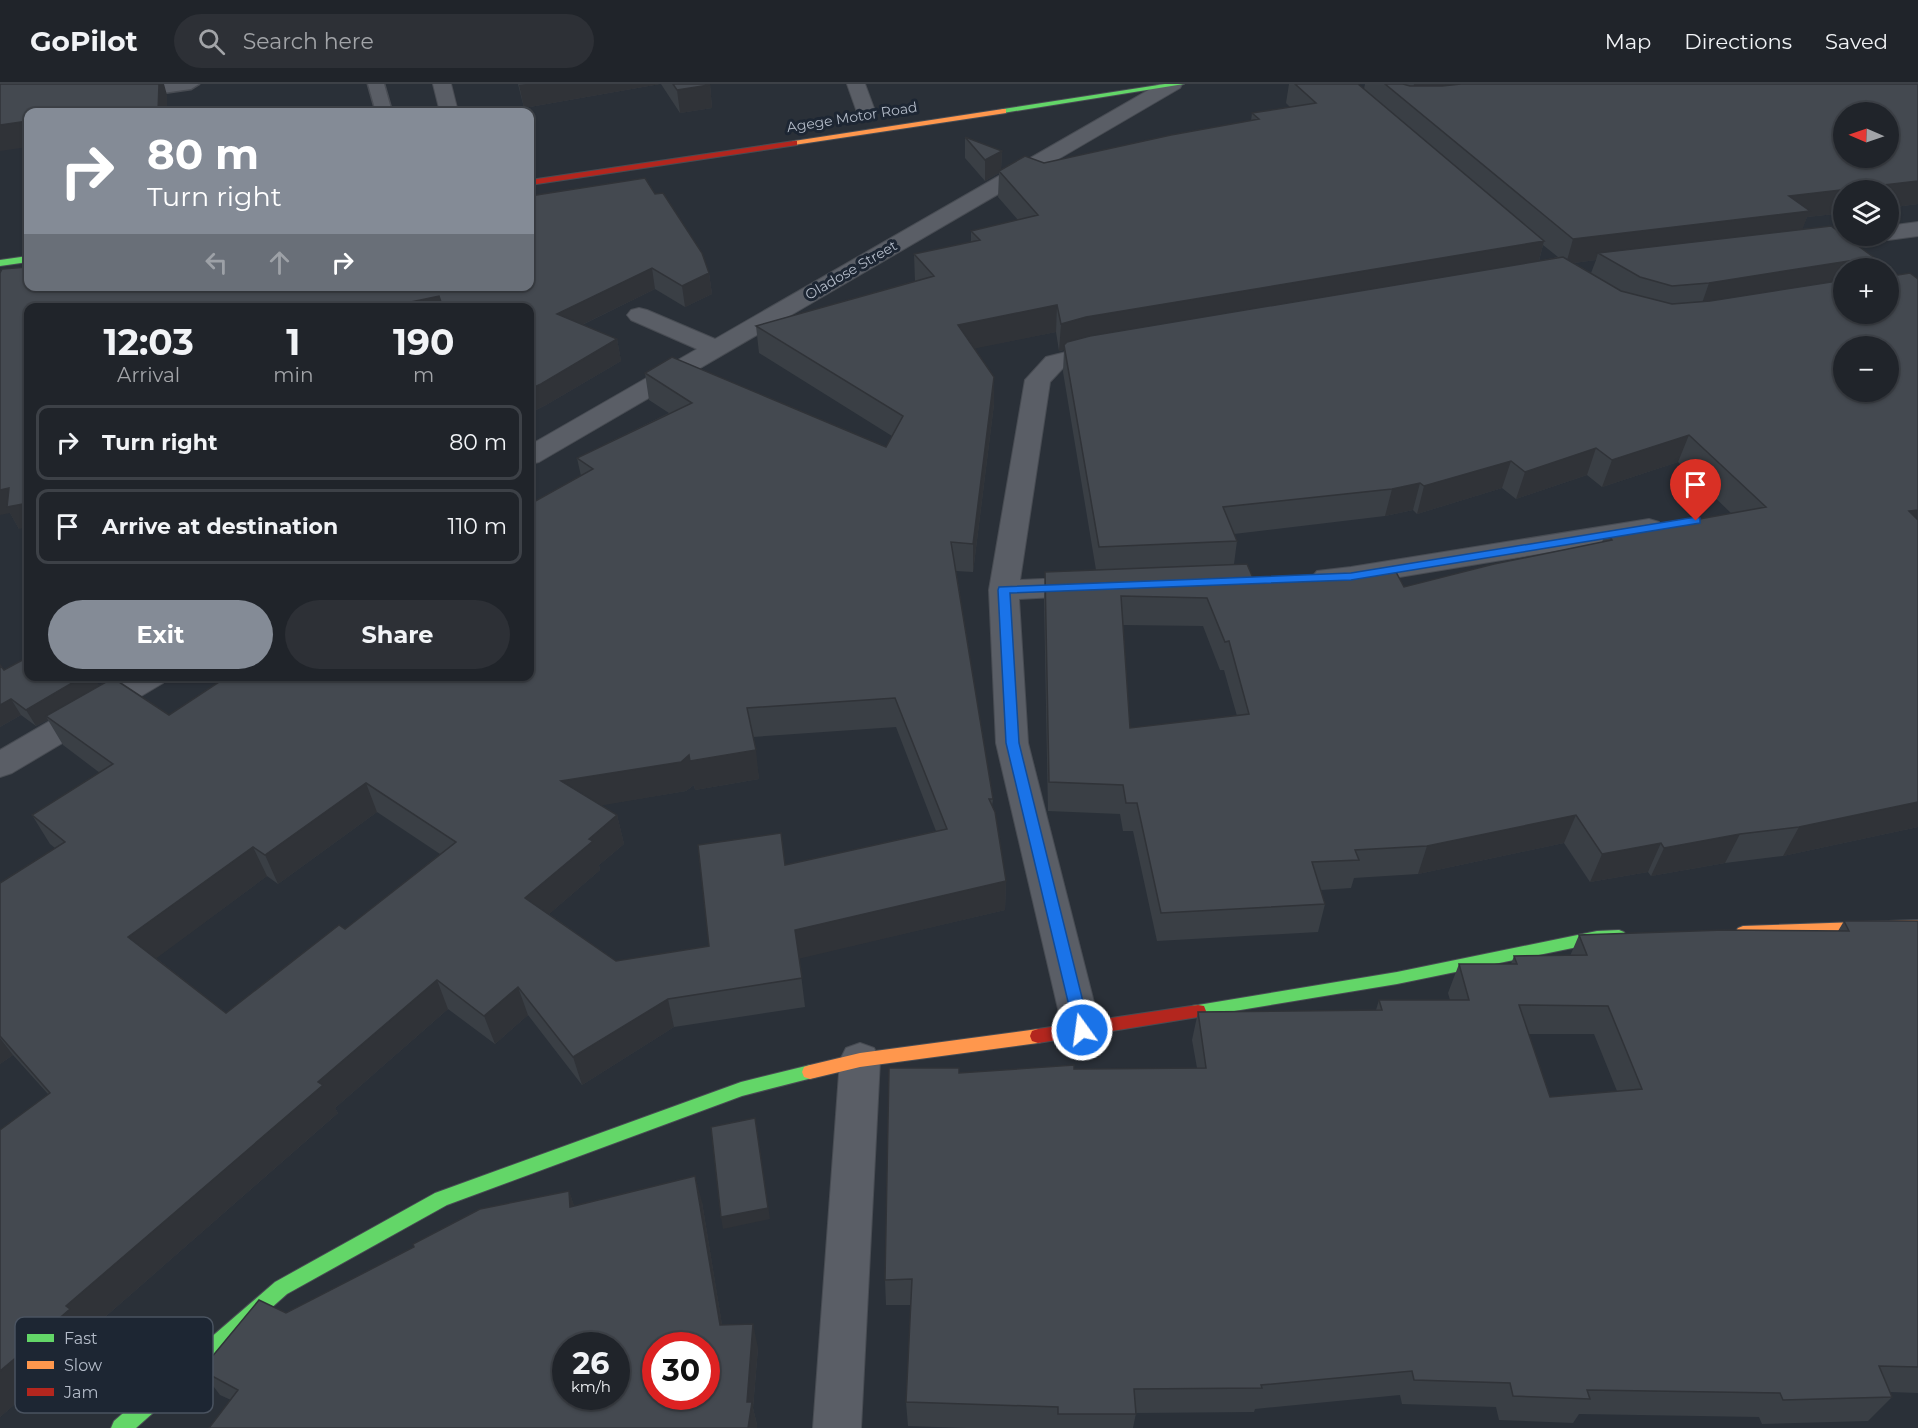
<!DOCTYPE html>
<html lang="en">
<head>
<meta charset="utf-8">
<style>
	body { margin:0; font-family:Montserrat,sans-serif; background:#2d3036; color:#f1f3f6; height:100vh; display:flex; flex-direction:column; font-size:22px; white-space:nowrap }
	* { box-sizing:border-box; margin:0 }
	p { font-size:20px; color:#a2a4a8 }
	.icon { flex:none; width:33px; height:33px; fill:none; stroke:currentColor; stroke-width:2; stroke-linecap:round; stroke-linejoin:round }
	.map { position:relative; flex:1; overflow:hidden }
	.details { position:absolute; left:24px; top:219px; width:510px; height:378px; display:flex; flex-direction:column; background:#20242a; border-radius:12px; box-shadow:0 2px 4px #0004,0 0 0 2px #3d4147 }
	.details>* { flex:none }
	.top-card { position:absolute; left:24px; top:24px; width:510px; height:183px; border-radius:12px; box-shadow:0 2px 4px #0004,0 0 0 2px #3d4147; background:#848b96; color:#fff; overflow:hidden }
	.needle { width:39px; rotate:272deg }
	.tools { position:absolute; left:1833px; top:18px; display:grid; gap:12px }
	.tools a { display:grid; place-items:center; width:66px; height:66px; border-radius:50%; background:#20242a; box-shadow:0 2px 4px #0004,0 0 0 2px #3d4147; font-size:30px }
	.speed { position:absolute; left:552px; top:1248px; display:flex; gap:12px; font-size:30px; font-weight:700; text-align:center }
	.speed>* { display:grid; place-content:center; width:78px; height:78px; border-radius:50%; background:#20242a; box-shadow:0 2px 4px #0004,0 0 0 2px #3d4147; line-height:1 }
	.speed small { font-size:15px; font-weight:400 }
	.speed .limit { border:9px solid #d22; background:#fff; color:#111 }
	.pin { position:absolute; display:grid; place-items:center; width:51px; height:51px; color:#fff; margin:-62px -26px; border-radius:50% 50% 50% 0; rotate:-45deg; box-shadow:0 0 6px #0007 }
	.pin .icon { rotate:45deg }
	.me { position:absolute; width:66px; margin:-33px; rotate:346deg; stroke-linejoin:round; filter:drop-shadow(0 0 4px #0008) }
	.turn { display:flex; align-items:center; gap:21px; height:126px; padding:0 24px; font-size:27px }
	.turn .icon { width:78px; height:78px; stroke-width:2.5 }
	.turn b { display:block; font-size:42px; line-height:51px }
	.lanes { display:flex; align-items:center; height:57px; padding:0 24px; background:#0003; justify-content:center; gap:30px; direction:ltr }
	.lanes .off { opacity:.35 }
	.eta { display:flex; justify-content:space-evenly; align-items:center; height:102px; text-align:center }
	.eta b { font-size:36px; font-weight:700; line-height:42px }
	.button { display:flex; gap:12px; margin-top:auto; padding:12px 24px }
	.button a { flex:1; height:69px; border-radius:36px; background:#848b96; color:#fff; font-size:24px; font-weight:700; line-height:69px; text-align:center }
	.button a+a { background:#2d3036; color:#f1f3f6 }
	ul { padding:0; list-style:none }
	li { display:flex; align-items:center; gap:18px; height:75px; margin:0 12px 9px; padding:0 12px; border:3px solid #3d4147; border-radius:12px }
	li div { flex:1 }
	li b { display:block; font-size:22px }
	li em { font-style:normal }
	header { display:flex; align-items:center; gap:36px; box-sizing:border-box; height:84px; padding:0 30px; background:#20242a; border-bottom:2px solid #3d4147 }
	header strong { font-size:28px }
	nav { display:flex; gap:33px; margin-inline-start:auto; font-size:21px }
	.search { width:420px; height:54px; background:#2d3036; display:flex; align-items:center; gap:15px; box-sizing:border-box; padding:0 21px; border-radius:33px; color:#a2a4a8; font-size:22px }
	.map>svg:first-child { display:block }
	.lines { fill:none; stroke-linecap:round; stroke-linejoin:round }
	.lane-casing { stroke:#484c53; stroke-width:3 }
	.street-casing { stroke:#484c53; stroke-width:2 }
	.fast-casing { stroke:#484c53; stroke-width:2 }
	.slow-casing { stroke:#484c53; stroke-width:2 }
	.jam-casing { stroke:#484c53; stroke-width:2 }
	.lane { fill:#5a5e66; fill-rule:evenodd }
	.street { fill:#5a5e66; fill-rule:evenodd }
	.fast { fill:#63d668; fill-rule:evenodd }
	.slow { fill:#ff974d; fill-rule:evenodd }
	.jam { fill:#b3261e; fill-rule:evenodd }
	.wall { fill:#3a3f45; fill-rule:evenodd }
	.shaded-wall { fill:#303338 }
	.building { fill:#444950; stroke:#303338; stroke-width:1.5; fill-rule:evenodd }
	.route { fill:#1a73e8; stroke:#114b97; stroke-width:1.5 }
	.labels { text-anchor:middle; stroke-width:6; stroke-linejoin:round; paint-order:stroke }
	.far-street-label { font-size:14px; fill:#b4bcc9; stroke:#1d2633 }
	.key { fill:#1d2633; stroke:#4a5360; stroke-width:1.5 }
	.key-label { font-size:16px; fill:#b4bcc9 }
</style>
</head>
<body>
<header>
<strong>GoPilot</strong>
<div class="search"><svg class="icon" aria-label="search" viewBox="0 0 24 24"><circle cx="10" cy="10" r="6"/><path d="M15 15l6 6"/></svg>Search here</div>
<nav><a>Map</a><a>Directions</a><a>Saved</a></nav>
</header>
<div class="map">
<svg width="1918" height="1344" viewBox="0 0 1918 1344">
	<rect width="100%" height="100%" fill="#2a3038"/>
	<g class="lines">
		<g class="lane-casing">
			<path id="lane" d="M157,0H199L191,5L135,13L127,8L129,5Z
				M368,0H384L392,28H376Z"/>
		</g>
		<g class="street-casing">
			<path id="street" d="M433,0H451L458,28H440Z
				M847,0H865L875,27L872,31H858Z
				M1159,0H1182L1180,4L539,378L530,380V361L697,265L631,236L627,231L631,226L639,224L647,226L715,255Z
				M1918,138V152L1888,156L1882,154L1872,159L1804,167L1796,165L1793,160L1796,155L1844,149V152H1888V142Z
				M1107,258L1116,260L1119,265L1116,270L1064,283L1050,298L1020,496L1090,493L1100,495L1105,502L1100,509L1090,511L1019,515L1028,659L1101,946L1096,957L1082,962L1068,957L1063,946L996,659L989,506L1025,296L1046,273Z
				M1649,435L1659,438L1663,444L1659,450L1351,501L1327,502L1317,499L1312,493L1317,487L1351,483Z
				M127,592H167L163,599L12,689L0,693V666Z
				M860,959L874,964L880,976L861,1344H813L840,976L846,964Z"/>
		</g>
		<g class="fast-casing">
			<path id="fast" d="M1165,0H1184L1003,29L999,27L1003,25Z
				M28,172V178L0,182V176Z
				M1619,846L1624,848L1627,852L1624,856L1597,859L1397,900L1198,933L1192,932L1190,927L1192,922L1198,921L1397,888L1597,847Z
				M810,981L816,983L818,988L816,993L742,1012L447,1121L287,1210L136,1344H111L114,1337L275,1198L435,1109L741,998Z"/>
		</g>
		<g class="slow-casing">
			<path id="slow" d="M1003,25H1006V29L794,61L790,59L794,57Z
				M1918,836V848L1743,854L1738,852L1735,848L1738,844L1743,842Z
				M1038,945L1044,947L1046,952L1044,957L1038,959L860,983L810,995L804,993L802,988L804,983L810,981L860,969Z"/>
		</g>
		<g class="jam-casing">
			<path id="jam" d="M794,57H797V61L530,101V96Z
				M1198,921L1204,922L1206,927L1204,932L1198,933L1038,959L1032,957L1030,952L1032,947L1038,945Z"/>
		</g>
		<use href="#lane" class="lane"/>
		<use href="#street" class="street"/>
		<use href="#fast" class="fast"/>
		<use href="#slow" class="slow"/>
		<use href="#jam" class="jam"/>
	</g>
	<path class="wall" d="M518,0H660L524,24Z
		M661,0H710L712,24L680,29Z
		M1289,0H1358L1364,5L1365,0H1918V120L1888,124V106H1844V129L1807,133L1802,145L1831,142L1898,191L1910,189L1918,195V743L1783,772L1725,779L1651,792L1648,788L1590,798L1564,759L1418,790L1354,794L1351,804L1321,806L1325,820L1318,848L1157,857L1133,747H1123L1120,730L1048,727L1044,516L1045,488L1096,486L1063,288L1064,266L1059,267L1056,248L974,264L994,293V320L973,488L956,487L993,715L992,723L995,728L1006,797L1005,826L799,874L805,923L674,943L582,1001L528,931L495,960L448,925L335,1024L338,1029L89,1247L92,1251L42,1295L43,1296L0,1333V1046L48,1010L13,971L0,980V799L55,764L50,760L32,731L100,689L63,661L48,636L36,642L21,631L0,643V581L4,586L28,573V592H94L99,602L113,594L169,631L228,592H530V420L581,392L577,374L669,329L649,316L645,289L672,273L886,363L892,352L759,269L756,242L915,197L914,170L971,158V147L1018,136L998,113L999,89L985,97L965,74V53L1002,67L1001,86L1025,72L1044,79L1171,51L1251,37L1252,29L1290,23L1286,19ZM1844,28H1888V74H1844ZM1543,161L1558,173L1539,177ZM1596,176L1591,189L1574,179ZM1844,184H1888V230H1844ZM1844,262H1888V308H1844ZM1678,378L1732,430L1694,436L1606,448L1602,458L1494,480L1404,503L1396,488L1253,494L1247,480H1234L1237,457L1234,450L1385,432L1413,426L1417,430L1502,404L1516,415L1587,391L1602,403ZM1123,541L1203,542L1220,586H1224L1237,632L1130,644ZM896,643L936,747L785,781L781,749L698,761L709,862L616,877L549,830L600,786L599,781L624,760L617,731L601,721L686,707L694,701L695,706L759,695L753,653ZM377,728L440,770L345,845L339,841L226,929L156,874L267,792L278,800Z
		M655,110L709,189L712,210L685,223L655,205L582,241L617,255L621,277L546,321L530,329V224H28L19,445L10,429L28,202Z
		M1844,837H1918V1309L1890,1308L1892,1313L1868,1337L1762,1340L1759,1333L1579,1330L1573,1339L1499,1336L1496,1323L1402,1320L1400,1311L1255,1325L1254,1328L1136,1329L1133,1344H966L908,1342L906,1318L911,1221H886L885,1196L959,989L1074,985L1197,984L1192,956L1198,928L1376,926L1379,916H1450L1448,909L1459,880H1511L1514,872H1570L1579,851L1838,847ZM1529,950H1594L1617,1007L1550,1013Z
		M569,1107L574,1122L702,1118L722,1241L758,1264L753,1324L757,1341V1344H209L231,1316L220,1311L201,1286L286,1229Z"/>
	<path class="shaded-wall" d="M159,0H164L167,11V28H158Z
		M526,0H660L524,24L519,1Z
		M710,0L712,24L680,29L677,6Z
		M1414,0H1470L1412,13Z
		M28,37V63L0,67V41Z
		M1002,67L1001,88L999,87V89L985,97V76Z
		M1918,97V120L1888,124V106H1844V129L1807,133L1800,152L1598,169L1596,176L1566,180L1573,155L1789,112Z
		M1544,157L1537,184L1064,261V266L1059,267L1061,240L1086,233Z
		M1855,176L1851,184H1844V202L1700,225L1709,199Z
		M652,184L655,205L561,251L557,230Z
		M709,189L712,210L685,223L682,202Z
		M439,212L442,224H382Z
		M1057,221L1056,248L958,268V241Z
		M617,255L621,277L546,321L530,329V305Z
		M994,293V320L973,488V460Z
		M1689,351L1678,378L1602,403L1612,376Z
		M1596,364L1587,391L1516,415L1525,388Z
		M1511,377L1502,404L1417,430L1424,402Z
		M1420,399L1413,426L1385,432L1392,405Z
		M9,404L28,419V443L19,445L10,429L0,431V406Z
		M1918,426V451L1909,427Z
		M84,592H94L101,605L46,632L48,636L36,642L26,626Z
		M11,615L21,631L0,643V621Z
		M756,666L759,695L695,706L694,701L686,707L569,727L561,697L689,671Z
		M366,699L377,728L278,800L265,771Z
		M1918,718V743L1783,772L1799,743Z
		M617,731L624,760L599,781L600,786L534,843L525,814L589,755Z
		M1576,731L1564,759L1418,790L1427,762Z
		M1740,750L1725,779L1651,792L1664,764Z
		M1661,759L1648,788L1590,798L1602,770Z
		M253,763L267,792L146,882L128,853Z
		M1006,797L1005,826L798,875L795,846Z
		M437,896L448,925L335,1024L338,1029L89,1247L92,1251L42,1295L18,1270L66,1222L318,998Z
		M518,903L528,931L495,960L484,932Z
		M668,915L674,943L582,1001L573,973Z
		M0,954L13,971L0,980Z
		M757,1046L770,1135L723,1145L721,1133Z
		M695,1092L702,1118L726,1265L720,1241Z
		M569,1107L578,1133L570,1123Z
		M753,1240L758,1264L753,1324L757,1341V1344H748L747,1318Z
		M19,1271L43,1296L0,1333V1287Z"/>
	<path class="building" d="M0,0H159L158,28H28V37L0,41Z
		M673,0H709V1L677,6Z
		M1295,0H1358L1544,157L1086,233L1061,240L1057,221L958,241L994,293L973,460L951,458L993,715H989L995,728L1006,797L795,846L802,894L668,915L573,973L518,903L484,932L437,896L318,998L323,1001L66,1222L70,1225L18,1270L19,1271L0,1287V1046L50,1009L0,952V799L65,758L32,731L113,680L46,632L113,594L169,631L228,592H530V420L593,385L577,374L692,319L645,289L672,273L886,363L903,332L756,242L934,192L914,170L980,156L971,147L1038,131L999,87L1025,72L1044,79L1171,51L1259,35L1252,29L1316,19ZM895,614L947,745L785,781L781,749L698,761L709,862L616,877L525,814L593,757L589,755L617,731L561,697L681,678L689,671L690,677L756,666L747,624ZM366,699L456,758L345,845L339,841L226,929L128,853L253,763L265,771Z
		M1385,0H1403L1410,2H1442L1461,0H1918V97L1789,112L1810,127L1573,155ZM1844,28H1888V74H1844Z
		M965,53L1002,67L985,76Z
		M645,94L655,110L663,109L702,169L709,189L682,202L652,184L557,230L617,255L541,300L530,305V224H443L439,212L382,224H28V419L7,423L9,404L0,406V189L2,185L28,183V202H530V112Z
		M1831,142L1898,191L1910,189L1918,195V426L1909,427L1918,436V718L1799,743L1740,750L1664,764L1661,759L1602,770L1576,731L1427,762L1355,766L1359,776L1312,778L1325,820L1161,829L1137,719H1126L1123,701L1049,698L1045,488L1247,480L1253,494L1396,488L1404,503L1494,480L1612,456L1606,448L1694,436L1766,423L1689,351L1612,376L1596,364L1525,388L1511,377L1424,402L1420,399L1392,405L1223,423L1237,457L1099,463L1064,261L1067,258L1090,252L1563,173L1621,207L1672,220L1710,217L1844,196V230H1888V184H1857L1858,178L1855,176L1709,199L1672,202L1640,193L1598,169ZM1844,262H1888V308H1844ZM1121,512L1207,514L1225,558L1229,557L1249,630L1130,644Z
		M28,573V592H84L26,626L11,615L0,621V581L4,586Z
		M1844,837H1918V1283L1879,1282L1892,1313L1783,1316L1780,1309L1587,1306L1590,1315L1513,1312L1510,1299L1414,1296L1412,1287L1261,1301L1262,1304L1134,1305L1136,1330H1058V1323L906,1318L912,1195L885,1196L889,984H959V989L1074,981V985L1206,984L1198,928L1382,926L1379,916H1469L1459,880H1517L1514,872L1587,871L1579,851L1724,846L1849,847ZM1519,921L1608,922L1642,1005L1550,1013Z
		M755,1034L768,1124L721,1133L711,1043Z
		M695,1092L720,1241L753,1240L747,1318H752L748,1344H209L238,1306L201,1286L259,1216L286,1229L414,1163L413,1160L480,1125L569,1107L570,1123ZM566,1262H616V1312H566ZM656,1262H706V1312H656Z"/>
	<path class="route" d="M1696,433L1700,434V439L1351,496L1010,509L1019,659L1090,946L1087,951L1082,953L1076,951L1006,659L998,506L999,503L1351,489Z"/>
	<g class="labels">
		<g class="far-street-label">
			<text transform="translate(852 33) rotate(-9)" y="5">Agege Motor Road</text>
			<text transform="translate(851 186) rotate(-30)" y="5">Oladose Street</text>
		</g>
	</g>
	<rect x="15" y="1233" width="198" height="96" rx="9" class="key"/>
	<rect x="27" y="1250" width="27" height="8" fill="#63d668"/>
	<rect x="27" y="1277" width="27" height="8" fill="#ff974d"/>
	<rect x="27" y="1304" width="27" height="8" fill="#b3261e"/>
	<g class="key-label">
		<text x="64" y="1260">Fast</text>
		<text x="64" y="1287">Slow</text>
		<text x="64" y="1314">Jam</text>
	</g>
</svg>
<div class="tools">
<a><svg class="needle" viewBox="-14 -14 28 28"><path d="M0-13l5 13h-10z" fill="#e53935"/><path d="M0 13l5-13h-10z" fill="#a2a4a8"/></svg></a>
<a><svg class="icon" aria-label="layers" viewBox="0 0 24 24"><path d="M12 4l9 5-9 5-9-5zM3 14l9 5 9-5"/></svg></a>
<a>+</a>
<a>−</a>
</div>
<div class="speed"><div>26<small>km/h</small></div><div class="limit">30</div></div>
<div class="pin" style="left:1696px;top:437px;background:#d93025"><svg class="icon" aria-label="arrive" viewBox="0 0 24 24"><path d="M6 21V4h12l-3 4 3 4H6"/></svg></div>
<svg class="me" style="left:1082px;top:946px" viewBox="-20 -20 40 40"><circle r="17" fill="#1a73e8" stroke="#fff" stroke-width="3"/><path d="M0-11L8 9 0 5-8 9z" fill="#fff"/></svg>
<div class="top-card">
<div class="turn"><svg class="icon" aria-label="right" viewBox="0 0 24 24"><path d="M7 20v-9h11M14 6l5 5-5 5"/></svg><div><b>80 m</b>Turn right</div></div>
<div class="lanes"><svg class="icon off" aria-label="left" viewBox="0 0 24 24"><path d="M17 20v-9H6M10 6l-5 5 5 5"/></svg><svg class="icon off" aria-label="ahead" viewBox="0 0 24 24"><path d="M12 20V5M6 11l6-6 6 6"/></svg><svg class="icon" aria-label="right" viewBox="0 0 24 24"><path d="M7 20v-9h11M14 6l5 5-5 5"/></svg></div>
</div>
<section class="details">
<div class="eta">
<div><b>12:03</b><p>Arrival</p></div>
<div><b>1</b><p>min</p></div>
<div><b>190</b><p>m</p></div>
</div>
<ul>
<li><svg class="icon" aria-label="right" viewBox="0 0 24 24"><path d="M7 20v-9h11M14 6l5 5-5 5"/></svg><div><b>Turn right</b></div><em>80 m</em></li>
<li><svg class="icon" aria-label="arrive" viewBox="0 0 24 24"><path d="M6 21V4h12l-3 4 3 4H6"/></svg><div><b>Arrive at destination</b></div><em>110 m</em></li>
</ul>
<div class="button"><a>Exit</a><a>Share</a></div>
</section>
</div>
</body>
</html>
